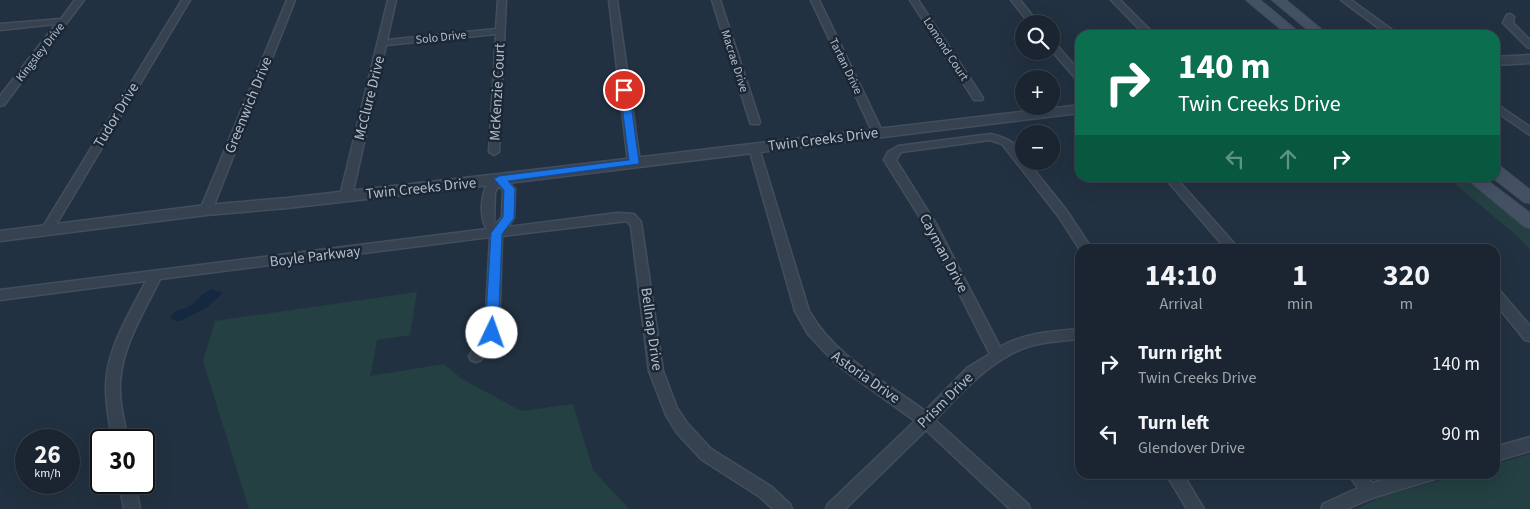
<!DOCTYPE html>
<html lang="en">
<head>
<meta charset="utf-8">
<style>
	body { margin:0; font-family:"Source Sans 3",sans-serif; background:#232d39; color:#f1f3f6; height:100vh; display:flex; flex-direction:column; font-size:19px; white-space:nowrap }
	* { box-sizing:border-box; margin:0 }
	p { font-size:16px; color:#9fa5ab }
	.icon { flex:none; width:28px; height:28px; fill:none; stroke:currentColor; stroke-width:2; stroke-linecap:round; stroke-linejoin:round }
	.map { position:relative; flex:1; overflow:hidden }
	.side { position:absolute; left:1075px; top:244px; width:425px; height:235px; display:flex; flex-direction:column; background:#1a2531; border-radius:15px; box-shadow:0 5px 20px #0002,0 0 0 1px #38424d }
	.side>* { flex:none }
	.guide { position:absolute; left:1075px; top:30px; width:425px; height:152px; border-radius:15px; box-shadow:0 5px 20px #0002,0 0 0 1px #38424d; background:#0b6e4f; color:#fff; overflow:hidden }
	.tools { position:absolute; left:1015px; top:15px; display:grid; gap:10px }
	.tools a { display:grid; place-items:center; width:45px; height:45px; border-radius:50%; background:#1a2531; box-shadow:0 5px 20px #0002,0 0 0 1px #38424d; font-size:25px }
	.speed { position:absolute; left:15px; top:429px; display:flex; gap:10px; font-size:25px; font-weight:700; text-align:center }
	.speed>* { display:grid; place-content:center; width:65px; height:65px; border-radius:50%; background:#1a2531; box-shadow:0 5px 20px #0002,0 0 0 1px #38424d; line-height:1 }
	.speed small { font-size:12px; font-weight:400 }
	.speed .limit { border:2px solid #111; border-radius:8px; background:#fff; color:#111 }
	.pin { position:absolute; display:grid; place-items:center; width:42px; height:42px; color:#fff; margin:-21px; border:2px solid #fff; border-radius:50%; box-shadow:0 1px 5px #0007 }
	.me { position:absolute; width:55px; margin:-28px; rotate:3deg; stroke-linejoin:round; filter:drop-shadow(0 0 4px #0008) }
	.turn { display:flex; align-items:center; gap:18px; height:105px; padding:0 20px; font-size:22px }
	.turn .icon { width:65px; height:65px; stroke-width:2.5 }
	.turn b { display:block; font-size:35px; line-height:42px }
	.lanes { display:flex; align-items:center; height:48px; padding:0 20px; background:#0003; justify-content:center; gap:25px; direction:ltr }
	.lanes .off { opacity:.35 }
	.eta { display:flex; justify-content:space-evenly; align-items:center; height:85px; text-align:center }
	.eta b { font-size:30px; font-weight:700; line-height:35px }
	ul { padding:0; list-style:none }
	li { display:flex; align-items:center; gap:15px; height:70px; padding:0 20px }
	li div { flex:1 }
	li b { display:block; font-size:19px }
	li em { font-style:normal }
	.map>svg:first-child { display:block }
	.green { fill:#244042 }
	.water { fill:#142840 }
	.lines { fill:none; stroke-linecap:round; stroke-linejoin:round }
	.minor-casing { stroke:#424e5c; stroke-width:3 }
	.tertiary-casing { stroke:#424e5c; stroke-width:3 }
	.secondary-casing { stroke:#424e5c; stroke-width:2 }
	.minor { fill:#364250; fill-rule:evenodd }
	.tertiary { fill:#364250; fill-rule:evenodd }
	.secondary { fill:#445164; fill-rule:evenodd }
	.route { fill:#1a73e8; stroke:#114b97 }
	.labels { text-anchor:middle; stroke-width:5; stroke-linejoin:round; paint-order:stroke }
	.far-street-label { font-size:12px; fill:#b2bdcb; stroke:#1b2735 }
	.street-label { font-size:15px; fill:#b2bdcb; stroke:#1b2735 }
</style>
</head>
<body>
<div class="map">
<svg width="1530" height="509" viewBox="0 0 1530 509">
	<rect width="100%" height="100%" fill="#223141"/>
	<path class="green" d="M1471,181L1530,229V250L1517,236L1455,184Z
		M417,292L410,335L377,340L370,376L444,364L462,379L521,411L573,404L593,470L629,509H249L203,361L215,321Z
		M1530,454V509H1357L1378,498L1462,474H1495V464Z"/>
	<path class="water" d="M215,289V292L221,291V295L206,308L180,321H176L170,318L171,316C176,309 182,310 188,307C199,301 201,291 215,289Z"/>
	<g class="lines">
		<g class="minor-casing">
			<path id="minor" d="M75,0H84L4,105L0,106V96L56,24L0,30V24L61,19Z
				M182,0H190L51,233H43L41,230Z
				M287,0H295L212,210L210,213H202L200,210Z
				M388,0H396L387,40L496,29L498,0H506L499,152L494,155L489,152L496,34L386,45L352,196L346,200L340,196Z
				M609,0H617L640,162L634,165L628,162Z
				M712,0H720L760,122L759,124H751L750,122Z
				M811,0H819L883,133L882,135H874L873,133Z
				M910,0H918L983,98L982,100H974Z
				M1011,0H1020L1039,24H1030Z
				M1111,0H1120L1155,35H1145Z
				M1341,0H1351L1399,35H1388Z
				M1510,14L1514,17L1513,23L1530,40V48L1527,47L1503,23L1507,15Z
				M1051,41L1054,42L1080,72V81L1077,80L1051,50Z
				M1495,103L1530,127V135L1495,111Z
				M991,134C1004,137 1024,145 1024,161H1027L1067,211L1092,249L1080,250L1059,217L1002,144L990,140L901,152L896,160L936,224L1000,347C1023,333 1054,331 1080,329V339C1059,341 1034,342 1015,352C983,368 960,394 935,420L1028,504L1030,509H1010L926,430L845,509H826L828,504L915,421L836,364L808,334L795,311L749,148L754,145L759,148L809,311C837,359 882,379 925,411L967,368L990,354L924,224L884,160L888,152L898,146Z
				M499,175L503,176L515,189L514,218L508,227L617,213L634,214L641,222L663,371L677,408L687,423L711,449L772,487L790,504L792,509H773L760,497L701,459L677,433L666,415L649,371L631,226L627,221L502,236L499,333L481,360L476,362L471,360L469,356L485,332L490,237L160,279C144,312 122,346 120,383C119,402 124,421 128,440H112C110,423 106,407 106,390C105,351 129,315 146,281L0,300V290L487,229C478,216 480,181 499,175ZM499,186L503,190L502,217L496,224L494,221L495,192Z
				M1165,178H1176L1239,249H1226Z
				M1495,289L1500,291L1530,326V341L1525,340L1495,303Z
				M1530,437V451L1495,461V447Z
				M1166,474H1183L1204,509H1187Z
				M1348,474H1365L1372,483L1405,474H1437L1435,479L1372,498L1346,509H1321L1323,504L1358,488Z
				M119,482H135L140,509H124Z"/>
		</g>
		<g class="tertiary-casing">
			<path id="tertiary" d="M1530,55V63L1495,65V57Z
				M1080,105V113L499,184L287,208L206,215L0,241V231L206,205L287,198L499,174Z"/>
		</g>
		<g class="secondary-casing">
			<path id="secondary" d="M1246,0H1260L1302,35H1288Z
				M1272,0H1286L1328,35H1314Z
				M1495,166L1501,167L1530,190V203L1524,202L1493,178H1495Z
				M1466,178H1484L1530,213V228L1524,226Z"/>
		</g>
		<use href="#minor" class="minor"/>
		<use href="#tertiary" class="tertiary"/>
		<use href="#secondary" class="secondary"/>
	</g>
	<path class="route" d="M624,87L629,90L639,162L638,164L508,181L515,189L514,218L502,234L498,333L496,337H487L485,333L491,233L503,217L504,190L494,179L499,176L629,160L620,90Z"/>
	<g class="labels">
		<g class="far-street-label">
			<text transform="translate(441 37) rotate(-6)" y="4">Solo Drive</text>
			<text transform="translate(946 49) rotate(57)" y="4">Lomond Court</text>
			<text transform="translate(40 52) rotate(-52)" y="4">Kingsley Drive</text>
			<text transform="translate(735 61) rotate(72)" y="4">Macrae Drive</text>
			<text transform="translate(846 66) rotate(64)" y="4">Tartan Drive</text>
		</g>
		<g class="street-label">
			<text transform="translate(497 92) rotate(-87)" y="5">McKenzie Court</text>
			<text transform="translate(369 98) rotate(-76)" y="5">McClure Drive</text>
			<text transform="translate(248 105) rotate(-68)" y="5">Greenwich Drive</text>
			<text transform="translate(116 115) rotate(-59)" y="5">Tudor Drive</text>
			<text transform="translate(823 139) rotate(-7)" y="5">Twin Creeks Drive</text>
			<text transform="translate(421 188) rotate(-6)" y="5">Twin Creeks Drive</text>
			<text transform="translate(944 253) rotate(62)" y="5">Cayman Drive</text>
			<text transform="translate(315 256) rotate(-7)" y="5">Boyle Parkway</text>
			<text transform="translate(652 329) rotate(82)" y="5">Bellnap Drive</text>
			<text transform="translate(866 377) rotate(35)" y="5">Astoria Drive</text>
			<text transform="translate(945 400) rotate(-45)" y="5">Prism Drive</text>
		</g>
	</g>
</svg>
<div class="tools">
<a><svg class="icon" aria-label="search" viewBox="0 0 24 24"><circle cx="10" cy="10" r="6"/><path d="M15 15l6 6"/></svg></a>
<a>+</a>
<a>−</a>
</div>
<div class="speed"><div>26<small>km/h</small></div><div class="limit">30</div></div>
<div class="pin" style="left:624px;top:90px;background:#d93025"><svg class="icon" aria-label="arrive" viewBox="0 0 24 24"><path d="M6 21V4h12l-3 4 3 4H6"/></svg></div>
<svg class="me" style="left:492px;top:333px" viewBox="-20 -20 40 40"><circle r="19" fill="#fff"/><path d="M0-13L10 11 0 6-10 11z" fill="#1a73e8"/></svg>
<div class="guide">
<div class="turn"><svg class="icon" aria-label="right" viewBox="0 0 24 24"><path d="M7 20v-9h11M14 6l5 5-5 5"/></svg><div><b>140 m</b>Twin Creeks Drive</div></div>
<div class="lanes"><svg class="icon off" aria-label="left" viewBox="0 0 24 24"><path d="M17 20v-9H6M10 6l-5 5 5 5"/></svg><svg class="icon off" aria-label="ahead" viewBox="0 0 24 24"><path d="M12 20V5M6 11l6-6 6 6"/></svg><svg class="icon" aria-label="right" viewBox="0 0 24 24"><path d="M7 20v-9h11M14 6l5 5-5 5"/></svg></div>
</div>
<section class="side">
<div class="eta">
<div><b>14:10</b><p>Arrival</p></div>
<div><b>1</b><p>min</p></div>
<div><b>320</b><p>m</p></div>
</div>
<ul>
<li><svg class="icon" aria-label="right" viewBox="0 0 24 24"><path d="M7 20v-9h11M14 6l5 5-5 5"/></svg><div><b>Turn right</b><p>Twin Creeks Drive</p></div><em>140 m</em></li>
<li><svg class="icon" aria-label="left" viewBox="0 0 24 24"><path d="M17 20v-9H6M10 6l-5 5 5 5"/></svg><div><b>Turn left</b><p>Glendover Drive</p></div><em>90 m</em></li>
</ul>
</section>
</div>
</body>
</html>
